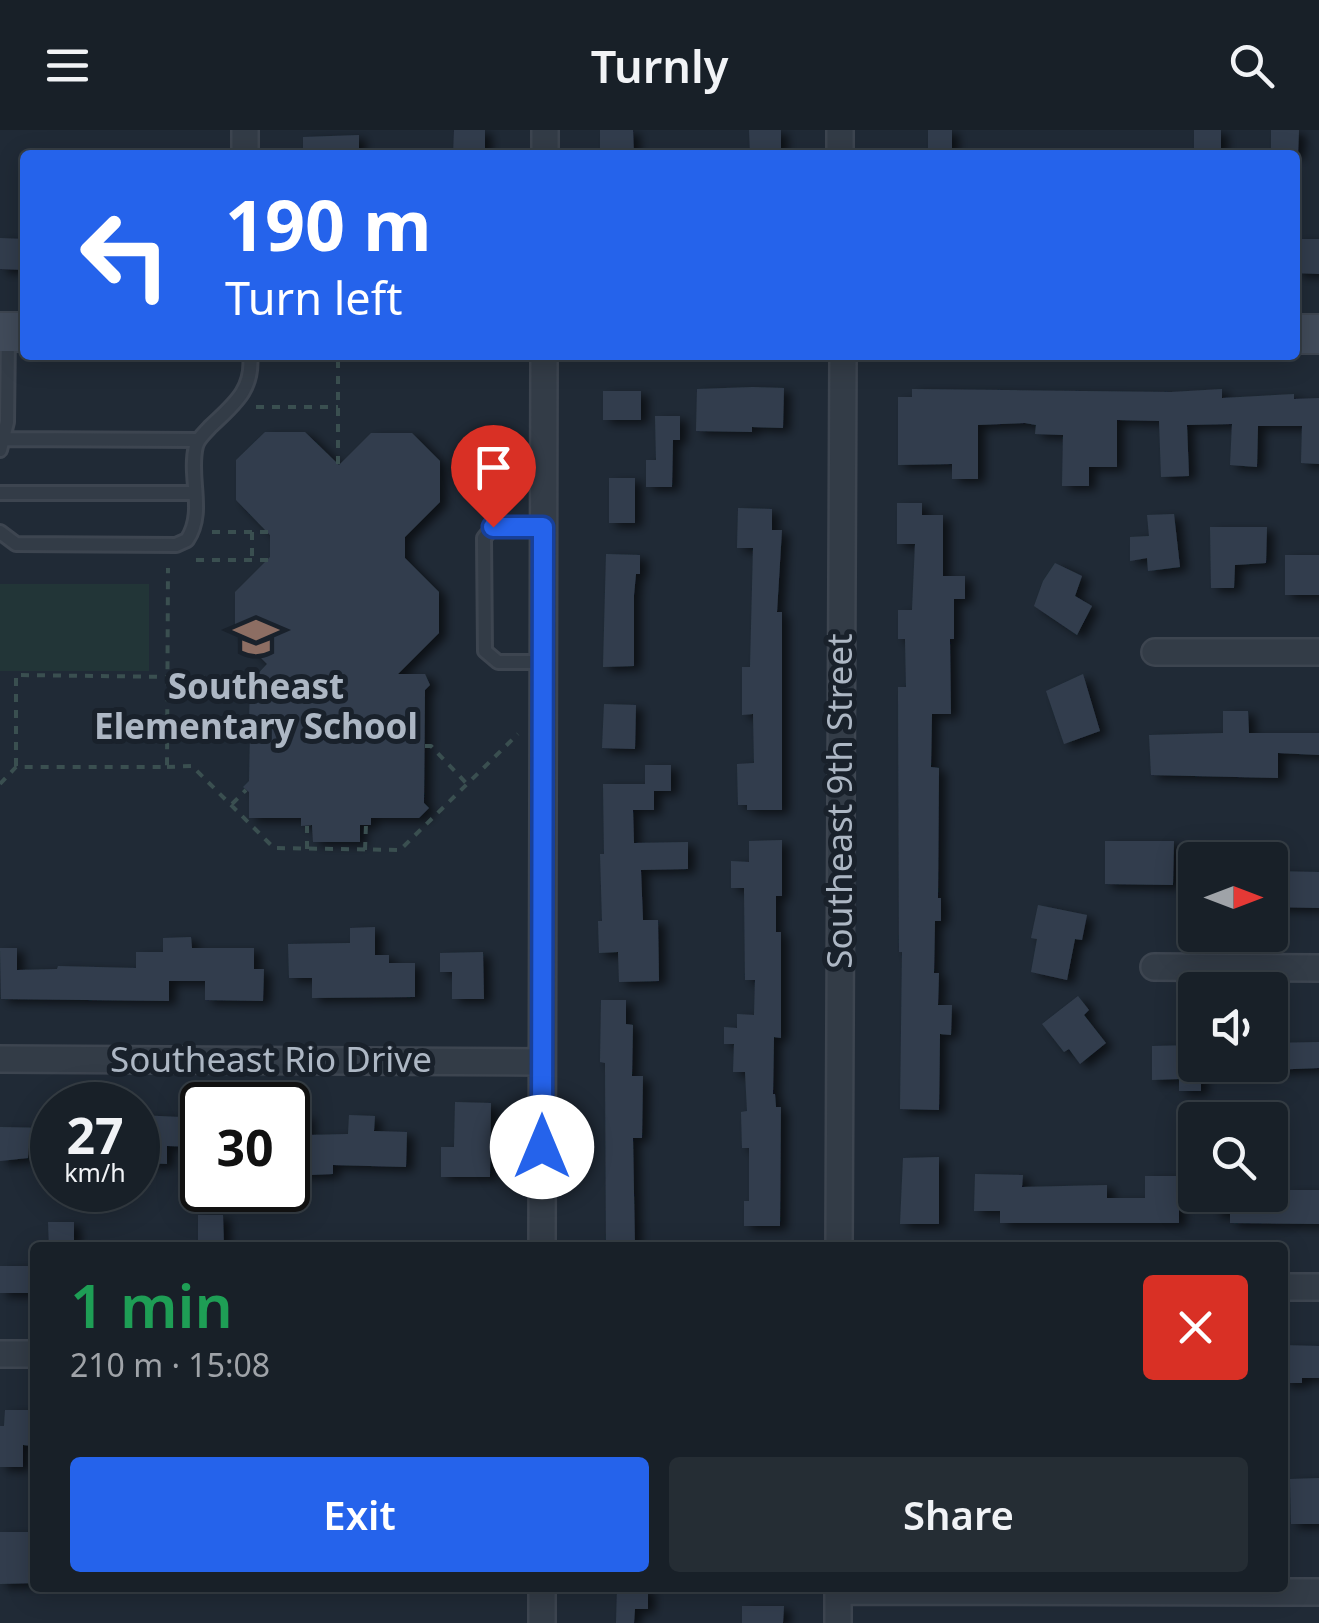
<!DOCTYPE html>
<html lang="en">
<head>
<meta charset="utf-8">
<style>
	body { margin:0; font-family:"Noto Sans",sans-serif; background:#252d34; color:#f1f3f6; height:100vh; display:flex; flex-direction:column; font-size:38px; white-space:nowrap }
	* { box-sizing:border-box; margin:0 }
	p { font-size:32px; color:#9fa3a8 }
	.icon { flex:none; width:55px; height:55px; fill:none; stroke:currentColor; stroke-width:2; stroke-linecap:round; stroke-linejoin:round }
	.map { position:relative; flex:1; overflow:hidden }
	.side { position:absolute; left:30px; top:1112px; width:1258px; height:350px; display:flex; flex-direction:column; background:#182028; border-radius:10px; box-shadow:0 5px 25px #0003,0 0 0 2px #363e45 }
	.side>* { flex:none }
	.banner { position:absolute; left:20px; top:20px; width:1280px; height:210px; border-radius:10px; box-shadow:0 5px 25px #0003,0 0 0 2px #363e45; background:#2563eb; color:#fff; overflow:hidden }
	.needle { width:65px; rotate:90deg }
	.tools { position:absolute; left:1178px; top:712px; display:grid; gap:20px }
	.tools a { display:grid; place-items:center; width:110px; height:110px; border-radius:10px; background:#182028; box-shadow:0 5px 25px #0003,0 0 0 2px #363e45; font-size:50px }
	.speed { position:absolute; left:30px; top:952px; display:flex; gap:20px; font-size:50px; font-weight:700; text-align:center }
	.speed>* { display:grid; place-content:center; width:130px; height:130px; border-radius:50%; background:#182028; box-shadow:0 5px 25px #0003,0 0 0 2px #363e45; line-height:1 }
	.speed small { font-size:25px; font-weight:400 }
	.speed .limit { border:5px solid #111; border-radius:15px; background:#fff; color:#111 }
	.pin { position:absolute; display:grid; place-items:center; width:85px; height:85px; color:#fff; margin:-102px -42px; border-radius:50% 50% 50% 0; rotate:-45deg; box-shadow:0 0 10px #0007 }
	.pin .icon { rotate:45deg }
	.me { position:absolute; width:110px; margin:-55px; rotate:0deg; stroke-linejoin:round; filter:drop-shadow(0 0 8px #0008) }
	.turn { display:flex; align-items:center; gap:35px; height:210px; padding:0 40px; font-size:45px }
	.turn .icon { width:130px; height:130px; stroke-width:2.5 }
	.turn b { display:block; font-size:70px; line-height:85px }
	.round { display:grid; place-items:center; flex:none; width:105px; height:105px; border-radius:10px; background:#252d34 }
	.summary { display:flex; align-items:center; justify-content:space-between; height:170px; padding:0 40px }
	h1 { font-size:60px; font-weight:600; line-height:75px; color:#1e9e55 }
	.button { display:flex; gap:20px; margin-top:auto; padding:20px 40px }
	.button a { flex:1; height:115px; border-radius:10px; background:#2563eb; color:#fff; font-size:40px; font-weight:600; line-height:115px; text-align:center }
	.button a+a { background:#252d34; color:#f1f3f6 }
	header { display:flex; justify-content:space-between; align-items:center; height:130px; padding:0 40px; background:#182028; font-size:45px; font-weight:600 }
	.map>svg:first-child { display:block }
	.green { fill:#223537 }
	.building { fill:#323e4d; filter:url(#shadow) }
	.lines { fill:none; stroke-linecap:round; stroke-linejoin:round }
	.lane-casing { stroke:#3d4550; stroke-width:18 }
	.street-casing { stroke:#3d4550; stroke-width:30 }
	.secondary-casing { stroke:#3d4550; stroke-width:42 }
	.path { stroke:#3a4f50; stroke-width:4; stroke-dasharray:8 8; stroke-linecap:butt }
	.lane { stroke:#333c47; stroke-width:12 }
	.street { stroke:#333c47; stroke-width:25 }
	.secondary { stroke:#414b5a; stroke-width:38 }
	.route-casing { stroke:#184099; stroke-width:25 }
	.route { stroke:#2563eb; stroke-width:18 }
	.labels { text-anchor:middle; stroke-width:10; stroke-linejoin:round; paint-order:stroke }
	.poi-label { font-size:35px; font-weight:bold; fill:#adb7c4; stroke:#19212b }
	.street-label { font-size:35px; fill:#adb7c4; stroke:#19212b }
</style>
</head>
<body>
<header><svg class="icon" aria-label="menu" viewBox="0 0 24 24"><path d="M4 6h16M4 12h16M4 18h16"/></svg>Turnly<svg class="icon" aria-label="search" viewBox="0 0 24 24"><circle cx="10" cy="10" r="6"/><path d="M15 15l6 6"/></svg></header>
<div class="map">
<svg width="1319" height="1493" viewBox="0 0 1319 1493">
	<defs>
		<filter id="shadow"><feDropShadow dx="7" dy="4" stdDeviation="5" flood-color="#0009"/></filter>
	</defs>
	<rect width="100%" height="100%" fill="#202a36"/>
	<path class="green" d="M0,454H149V541H0Z"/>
	<path class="building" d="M454,0H485V25H453Z
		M600,0H633L634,25H600Z
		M749,0H781V25H750Z
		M928,0H952V25H928Z
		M1194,0H1221V25H1194Z
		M1271,0H1299L1298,25H1271Z
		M359,5V25H303V7Z
		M0,108L25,109V140L0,139Z
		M1295,109H1319V144L1295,143Z
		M753,257L784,258L783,298L752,297V302L696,301L697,259Z
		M912,259L1171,262L1222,259V268L1294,264V269L1319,268V334L1301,333L1302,296H1258L1257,337L1230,335L1232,294L1187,295L1189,346L1161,347L1159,291L1117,290V337H1089V356H1062L1063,305L1035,304L1036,295L1025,293L978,295V349H952V334L898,335V267H912Z
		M603,261H641V290H603Z
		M655,286H680V310H673L672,357H646V330H656Z
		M265,302H305L339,335L371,303H412L440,331V372L405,407V428L439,462V503L398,544H425L430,555L425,560L424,673L429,678L419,688H371V695H360V712H313L312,695L301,696V688H249V662L243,657L249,651L250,603L244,597L249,591L250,552L267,534L235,502V462L270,427V405L236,370V330Z
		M609,348H635V393H609Z
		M897,373H922V385H943V446H965V469H954V509H950L951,584H932L931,637L939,638L938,768H941V791H935L934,843H939L938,875H952L951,905L940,904L939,980L900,979L902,822H899L898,557H906L905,509H898V480H912L915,414H897Z
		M738,378L772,379V400H782L777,482H782V680H747V675H738L737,634L754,633L753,584L742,585V537H750L753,418H737Z
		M1174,384L1180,437L1148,441L1147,428L1130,431V407L1149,406L1147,385Z
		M1210,397H1267L1266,433L1235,435L1234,458H1211Z
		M606,424L640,425V444H636L634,465V536L603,537Z
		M1285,425H1319V465H1285Z
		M1055,433L1082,446L1075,466L1092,476L1077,505L1034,476L1043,451Z
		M1083,544L1100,601L1064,614L1046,561Z
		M604,574L636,575L635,619L602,618Z
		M1223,581H1248L1249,603H1319V625L1278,623V648L1151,645L1149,605L1223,603Z
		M645,635H671V661H654V680H633L634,713L688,712V739L641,740L643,790H658L659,851L619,852L618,822L599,823L598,791H602L600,724H604L603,654H645Z
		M782,710V766H776V802H781V908L774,907L773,964H775L776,977H781L780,1096H744V1071H749V1018H742L741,982L747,981L745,942H733L734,914H724V897L737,898V884L754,885L755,850H745L744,758H731V731L749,732V711Z
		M1105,711H1174L1173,755L1105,754Z
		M1271,741L1319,742V778L1270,777Z
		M1038,775L1087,785L1082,810L1075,809L1067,850L1031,842L1037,809L1031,808Z
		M375,797V825H389V833H415V867L312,868V848H289L288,814L350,813V798Z
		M191,807L192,818H254V839H264L263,871L205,870V851H169V871L1,869L0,818H17V840L57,839L58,836L136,838V822H163V808Z
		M483,822L484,869H452V842H440V823Z
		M1078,866L1089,880L1084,885L1106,913L1080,934L1069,919L1064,922L1042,894Z
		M601,870H626V894L633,895L632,946H643L642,1008H633L635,1118H606L605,933L600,932Z
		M1319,912V938L1270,940V913Z
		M1195,915V935H1201V961H1179V949L1152,950V916Z
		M455,972L491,973L490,1047H441V1017H454Z
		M138,985L202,988V1017L167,1016V1034L144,1033V1017H138Z
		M288,985H308V1005L348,1004L349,985L375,986L374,1001L407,1002L406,1037L333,1035V1044L288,1046Z
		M0,997L52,998V1016H28V1028L0,1031Z
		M939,1027V1094H900L903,1028Z
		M975,1044L1023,1045L1022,1057L1107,1055V1068H1145V1046H1179V1093H1000V1081H974Z
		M1287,1060H1319V1094L1230,1093V1084H1214L1215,1065H1286Z
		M198,1085H223L224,1117H198Z
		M48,1092H74V1118H49Z
		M0,1136H35V1163H0Z
		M1282,1215L1319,1216V1248H1302V1253H1282Z
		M5,1280H34V1316L23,1315V1337H0V1296H4Z
		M1319,1348V1394H1291L1290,1349Z
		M0,1402H35V1453L0,1454Z
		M617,1458H648V1479H635L634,1493H616Z
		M742,1476H784L783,1493H742Z"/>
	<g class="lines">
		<g class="lane-casing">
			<path id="lane" d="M4,309L198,310
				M0,320L7,292L8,205
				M0,363H195
				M543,397H493L484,408L485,521L498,532H543
				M0,402L16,414L176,415L187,410C206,382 188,347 196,316C198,308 205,303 210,297C233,275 254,260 250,225"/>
		</g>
		<g class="street-casing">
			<path id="street" d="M245,0V25
				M840,0V25
				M545,25V0
				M1155,522H1319
				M1154,837L1319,838
				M0,929L541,932
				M542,1118L544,225
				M839,1118L843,225
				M1282,1157H1319
				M0,1224H35
				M838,1461L1319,1462
				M542,1493V1458
				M838,1493V1458"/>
		</g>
		<g class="secondary-casing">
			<path id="secondary" d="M0,202H25
				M1295,204H1319"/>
		</g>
		<path class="path" d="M338,230V334
			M256,277H338
			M212,402H270
			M252,402V430
			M196,430H270
			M168,603H243L247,600
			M425,616H431L467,654
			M16,636V545L254,548
			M167,637L192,636L274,718L400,720L518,604
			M0,654L16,637H167L168,438
			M232,674L246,660
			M307,719V696
			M365,720L366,695"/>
		<use href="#lane" class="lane"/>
		<use href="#street" class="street"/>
		<use href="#secondary" class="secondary"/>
	</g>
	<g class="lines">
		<g class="route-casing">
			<path id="route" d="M493,397H543L542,1017"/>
		</g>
		<use href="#route" class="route"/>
	</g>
	<defs>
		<g id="school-bare" transform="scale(3.45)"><path d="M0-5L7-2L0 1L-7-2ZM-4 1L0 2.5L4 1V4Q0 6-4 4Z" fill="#8d6e63" stroke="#19212b" stroke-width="2.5" paint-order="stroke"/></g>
	</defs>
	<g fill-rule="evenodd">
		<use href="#school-bare" x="256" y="507"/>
	</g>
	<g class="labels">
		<g class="poi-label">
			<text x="256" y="569">Southeast<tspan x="256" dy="40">Elementary School</tspan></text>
		</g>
		<g class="street-label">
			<text transform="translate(840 671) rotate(-90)" y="12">Southeast 9th Street</text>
			<text x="271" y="942">Southeast Rio Drive</text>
		</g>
	</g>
</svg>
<div class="tools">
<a><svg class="needle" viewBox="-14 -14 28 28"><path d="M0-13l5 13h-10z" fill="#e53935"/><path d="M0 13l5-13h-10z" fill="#9fa3a8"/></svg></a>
<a><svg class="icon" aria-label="sound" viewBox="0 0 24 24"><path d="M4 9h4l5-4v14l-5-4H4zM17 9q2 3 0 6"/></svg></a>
<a><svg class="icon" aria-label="search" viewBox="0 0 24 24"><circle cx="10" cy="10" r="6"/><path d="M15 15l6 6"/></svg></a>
</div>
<div class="speed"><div>27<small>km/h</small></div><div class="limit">30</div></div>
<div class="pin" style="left:493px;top:397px;background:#d93025"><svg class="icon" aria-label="arrive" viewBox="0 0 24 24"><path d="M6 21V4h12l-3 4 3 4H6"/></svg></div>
<svg class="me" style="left:542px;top:1017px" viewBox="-20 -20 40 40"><circle r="19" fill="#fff"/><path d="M0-13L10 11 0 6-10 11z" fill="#2563eb"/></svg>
<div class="banner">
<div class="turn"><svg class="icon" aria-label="left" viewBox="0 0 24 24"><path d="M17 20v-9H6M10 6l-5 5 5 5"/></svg><div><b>190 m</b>Turn left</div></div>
</div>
<section class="side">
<div class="summary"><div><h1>1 min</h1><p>210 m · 15:08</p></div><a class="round" style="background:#d93025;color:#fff"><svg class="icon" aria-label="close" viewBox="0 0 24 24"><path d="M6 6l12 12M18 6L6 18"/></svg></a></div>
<div class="button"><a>Exit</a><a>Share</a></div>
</section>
</div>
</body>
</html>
